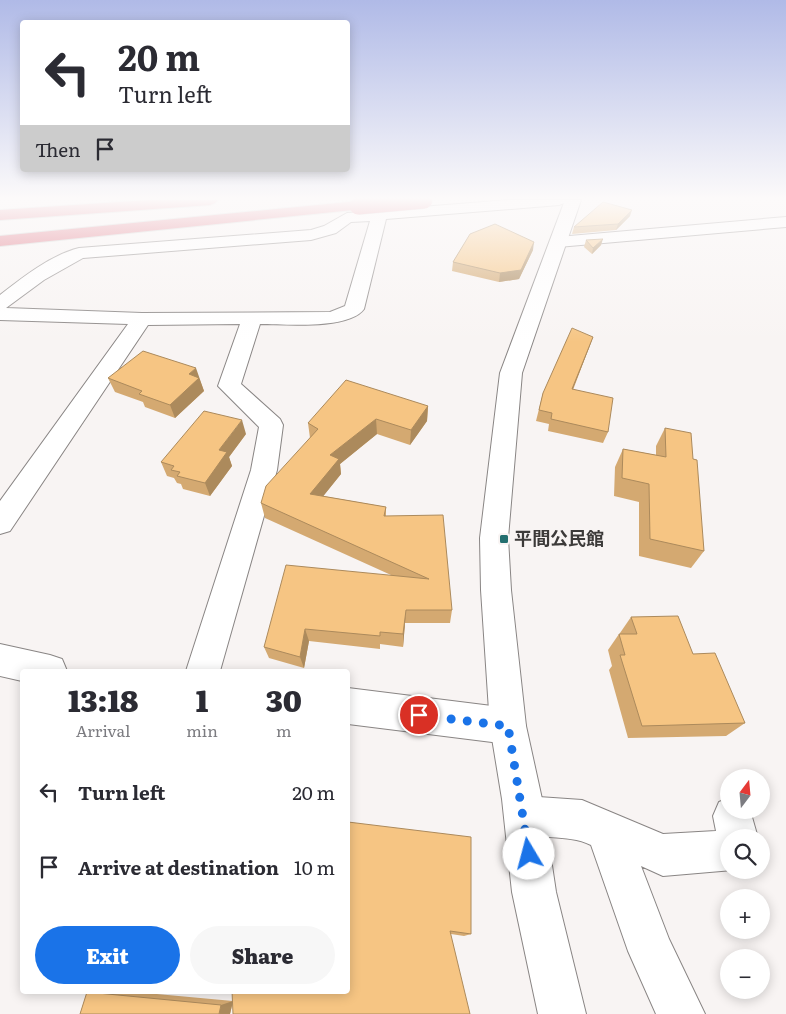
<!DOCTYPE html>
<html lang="en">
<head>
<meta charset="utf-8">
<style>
	body { margin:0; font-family:Literata,"Noto Sans JP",serif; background:#f7f7f7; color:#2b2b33; height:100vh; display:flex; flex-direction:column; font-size:19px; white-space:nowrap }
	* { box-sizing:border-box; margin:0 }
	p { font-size:16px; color:#7c7c81 }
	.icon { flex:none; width:28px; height:28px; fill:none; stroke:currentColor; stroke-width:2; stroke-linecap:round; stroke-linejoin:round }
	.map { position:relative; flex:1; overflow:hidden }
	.sheet { position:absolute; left:20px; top:669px; width:330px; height:325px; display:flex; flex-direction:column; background:#fff; border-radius:5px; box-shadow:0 2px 12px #0003 }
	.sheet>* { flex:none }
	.guide { position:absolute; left:20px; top:20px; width:330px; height:152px; border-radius:5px; box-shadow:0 2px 12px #0003; background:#fff; color:#2b2b33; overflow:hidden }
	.needle { width:32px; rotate:16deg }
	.buttons { position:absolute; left:720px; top:769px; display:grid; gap:10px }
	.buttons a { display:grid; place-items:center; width:50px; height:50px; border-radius:50%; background:#fff; box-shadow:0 2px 12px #0003; font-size:25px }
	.pin { position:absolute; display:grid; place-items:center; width:42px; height:42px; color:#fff; margin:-21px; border:2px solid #fff; border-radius:50%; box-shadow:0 1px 5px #0007 }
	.me { position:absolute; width:55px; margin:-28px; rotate:352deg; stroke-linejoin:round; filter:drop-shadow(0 0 4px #0008) }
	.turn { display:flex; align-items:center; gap:18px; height:105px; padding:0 15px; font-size:22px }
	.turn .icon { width:65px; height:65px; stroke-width:2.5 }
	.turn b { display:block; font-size:35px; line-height:42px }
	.then { display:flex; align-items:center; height:48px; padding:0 15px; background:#0003; gap:10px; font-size:19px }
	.eta { display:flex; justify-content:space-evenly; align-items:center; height:85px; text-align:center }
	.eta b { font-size:30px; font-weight:800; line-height:35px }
	.action { display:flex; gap:10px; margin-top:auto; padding:10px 15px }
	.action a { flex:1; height:58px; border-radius:30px; background:#1a73e8; color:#fff; font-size:20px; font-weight:800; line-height:58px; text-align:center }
	.action a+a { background:#f7f7f7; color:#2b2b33 }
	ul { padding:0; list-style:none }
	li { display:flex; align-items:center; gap:15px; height:75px; padding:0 15px }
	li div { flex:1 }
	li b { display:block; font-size:19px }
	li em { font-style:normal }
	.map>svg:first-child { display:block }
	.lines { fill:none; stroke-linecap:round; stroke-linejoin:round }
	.street-casing { stroke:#898584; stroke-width:2 }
	.secondary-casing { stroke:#898584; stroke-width:2 }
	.highway-casing { stroke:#d0d0cf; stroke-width:2 }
	.street { fill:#fff; fill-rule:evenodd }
	.secondary { fill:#fff; fill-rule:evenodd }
	.highway { fill:#dc697a; fill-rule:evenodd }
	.highway-bridge-casing { stroke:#d0d0cf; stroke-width:18; stroke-linecap:butt }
	.highway-bridge { stroke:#dc697a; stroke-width:17 }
	.wall { fill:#d4a971 }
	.shaded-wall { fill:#ac8a5c }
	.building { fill:#f6c583; stroke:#ac8a5c }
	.route { stroke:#1a73e8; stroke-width:9; stroke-dasharray:0 16.2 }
	.poi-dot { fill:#236f6f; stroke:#f8f4f3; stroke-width:2 }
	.labels { text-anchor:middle; stroke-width:5; stroke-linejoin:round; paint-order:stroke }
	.poi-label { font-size:18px; font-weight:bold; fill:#3c3a39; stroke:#f8f4f3; text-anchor:start }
</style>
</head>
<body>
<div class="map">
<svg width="786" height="1014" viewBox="0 0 786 1014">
	<rect width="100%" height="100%" fill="#f8f4f3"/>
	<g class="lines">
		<g class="street-casing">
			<path id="street" d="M508,200H567L564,203L559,205L386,219L364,309C349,330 284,324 260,324L241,384L280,419L283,425L277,470L220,671H186L251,470L259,427L218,386L240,324L148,325L10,531L0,534V501L128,324L0,320V295C23,277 51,255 79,248L311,230L324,226L347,213ZM370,221L345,306L330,312L142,313L6,308L44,280L83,258L311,240L336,233L351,222Z
				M786,217V227L558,247L552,246L550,242L552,238L558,237Z
				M0,644L50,655L62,659L67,671H22V681L0,676Z
				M348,688L508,708L521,713L526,726L521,739L508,744L348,724Z
				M524,796L582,800L663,834L716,831L713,816L719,802L729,798V810H750L758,838H729V870H733L663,876L641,866L669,939L705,1014H656L628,951L591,845C566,833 537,841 510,830L504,816L510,802Z"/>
		</g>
		<g class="secondary-casing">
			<path id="secondary" d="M565,200H581L522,373L508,538L511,590L526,726L542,799L556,892L586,1014H538L512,892L502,799L490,726L481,590L480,538L500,373Z"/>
		</g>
		<g class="highway-casing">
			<path id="highway" d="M149,200H218L215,203L210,205L0,220V210Z
				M358,201L363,203L366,206L363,209L0,246V236Z"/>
		</g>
		<use href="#street" class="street"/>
		<use href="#secondary" class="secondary"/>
		<use href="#highway" class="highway"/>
		<g class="highway-bridge-casing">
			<path id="highway-bridge" d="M358,206L424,200"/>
		</g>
		<use href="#highway-bridge" class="highway-bridge"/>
	</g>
	<path class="wall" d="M630,216L616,230L572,234L574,227Z
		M586,240L601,245L592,254L584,247Z
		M533,250L519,279L499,282L452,271L453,262Z
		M593,337L573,390L608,432L603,443L548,431L549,424L536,421L543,393Z
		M108,378H199L204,391L175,418L145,407L143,402L115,392Z
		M428,406L427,421L410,445L377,434L340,464L341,474L323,496L386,507V516L452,610L450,623H405L403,647L380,644V649L309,641L304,668L269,658L264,647L391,575L265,518L261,503L310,438L308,423Z
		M665,428L693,459L704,551L691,568L639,556V502L614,496L615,467L623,449L656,455V446Z
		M246,434L229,457L232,466L210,496L183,489L181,484L177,483L174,478L167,476L161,462Z
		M631,617L693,654L745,723L726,736L628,738L609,670L612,666L608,650L619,634H620V633Z
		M348,822L471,934L464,936L451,934L233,1002L230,1014H80L87,992L96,991H124L233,1001Z"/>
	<path class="shaded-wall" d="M632,210L630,216L616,230L618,224Z
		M603,239L601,245L592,254L593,248Z
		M534,242L533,250L519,279L499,282L500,273Z
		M593,337L589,348L568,401L572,389Z
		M196,368L204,391L175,418L170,405L189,374Z
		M428,406L427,421L410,445L411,430Z
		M376,419L377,434L340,464L341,474L313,509L310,494L330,455Z
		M242,420L246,434L229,457L232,466L210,496L205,483L219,450Z
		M406,610L405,623L403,647V634Z
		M305,629L309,641L304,668L300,657Z
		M233,1001L230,1014H219L221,1005Z"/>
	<path class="building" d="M603,202L632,210L618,224L574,227Z
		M495,224L534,242L521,270L500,273L453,262L470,234Z
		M603,239L593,248L586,240Z
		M572,328L593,337L572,389L613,398L608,432L551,419L552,413L539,410L543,393Z
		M143,351L196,368L189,374L199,378L170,405L139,394L142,391L108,378Z
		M346,380L428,406L411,430L376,419L330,455L339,459L310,494L386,507L384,516L443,515L452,610H406L403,634L380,632V636L305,629L300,657L264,647L286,565L429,579L261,503L266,486L318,429L308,423Z
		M204,411L242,420L219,450L227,452L205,483L177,476L180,472L171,470L174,466L161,462Z
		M665,428L691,433L693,459L697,460L704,551L650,539L649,484L622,478L623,449L666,457Z
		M678,616L693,654L715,653L745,723L642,726L620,655H625L619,634H637L631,617Z
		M348,822L471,837V934L450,931L470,1014H233L232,991H348Z
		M87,992L221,1005L219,1014H80Z"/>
	<linearGradient id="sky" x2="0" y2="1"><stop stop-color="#b0bae7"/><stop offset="0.58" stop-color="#fcfafa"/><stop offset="1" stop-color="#fcfafa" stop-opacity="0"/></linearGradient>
	<rect width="786" height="342" fill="url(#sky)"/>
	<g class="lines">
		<path class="route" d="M419,715L508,726L529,854"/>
	</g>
	<rect class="poi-dot" x="499" y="534" width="10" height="10" rx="2.5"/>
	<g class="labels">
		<g class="poi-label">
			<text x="514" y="545">平間公民館</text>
		</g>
	</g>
</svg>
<div class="buttons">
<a><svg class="needle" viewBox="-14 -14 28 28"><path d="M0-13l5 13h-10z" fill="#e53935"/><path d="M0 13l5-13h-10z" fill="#7c7c81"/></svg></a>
<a><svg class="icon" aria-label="search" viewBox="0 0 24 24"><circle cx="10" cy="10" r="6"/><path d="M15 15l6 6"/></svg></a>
<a>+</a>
<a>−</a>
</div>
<div class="pin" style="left:419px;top:715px;background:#d93025"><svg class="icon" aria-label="arrive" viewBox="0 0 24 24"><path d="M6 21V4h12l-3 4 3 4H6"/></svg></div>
<svg class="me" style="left:529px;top:854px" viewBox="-20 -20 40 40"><circle r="19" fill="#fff"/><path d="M0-13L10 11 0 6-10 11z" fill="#1a73e8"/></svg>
<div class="guide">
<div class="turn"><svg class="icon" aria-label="left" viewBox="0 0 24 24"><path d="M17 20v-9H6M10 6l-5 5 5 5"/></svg><div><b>20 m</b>Turn left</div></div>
<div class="then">Then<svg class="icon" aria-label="arrive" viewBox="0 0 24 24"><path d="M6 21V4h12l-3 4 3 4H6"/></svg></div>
</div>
<section class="sheet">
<div class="eta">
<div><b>13:18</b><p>Arrival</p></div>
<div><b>1</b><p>min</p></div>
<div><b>30</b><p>m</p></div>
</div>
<ul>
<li><svg class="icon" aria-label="left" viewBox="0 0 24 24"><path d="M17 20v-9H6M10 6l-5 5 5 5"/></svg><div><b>Turn left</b></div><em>20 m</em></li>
<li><svg class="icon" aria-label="arrive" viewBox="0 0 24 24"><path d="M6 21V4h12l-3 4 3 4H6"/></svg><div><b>Arrive at destination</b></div><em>10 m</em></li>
</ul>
<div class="action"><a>Exit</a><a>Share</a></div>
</section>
</div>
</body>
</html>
